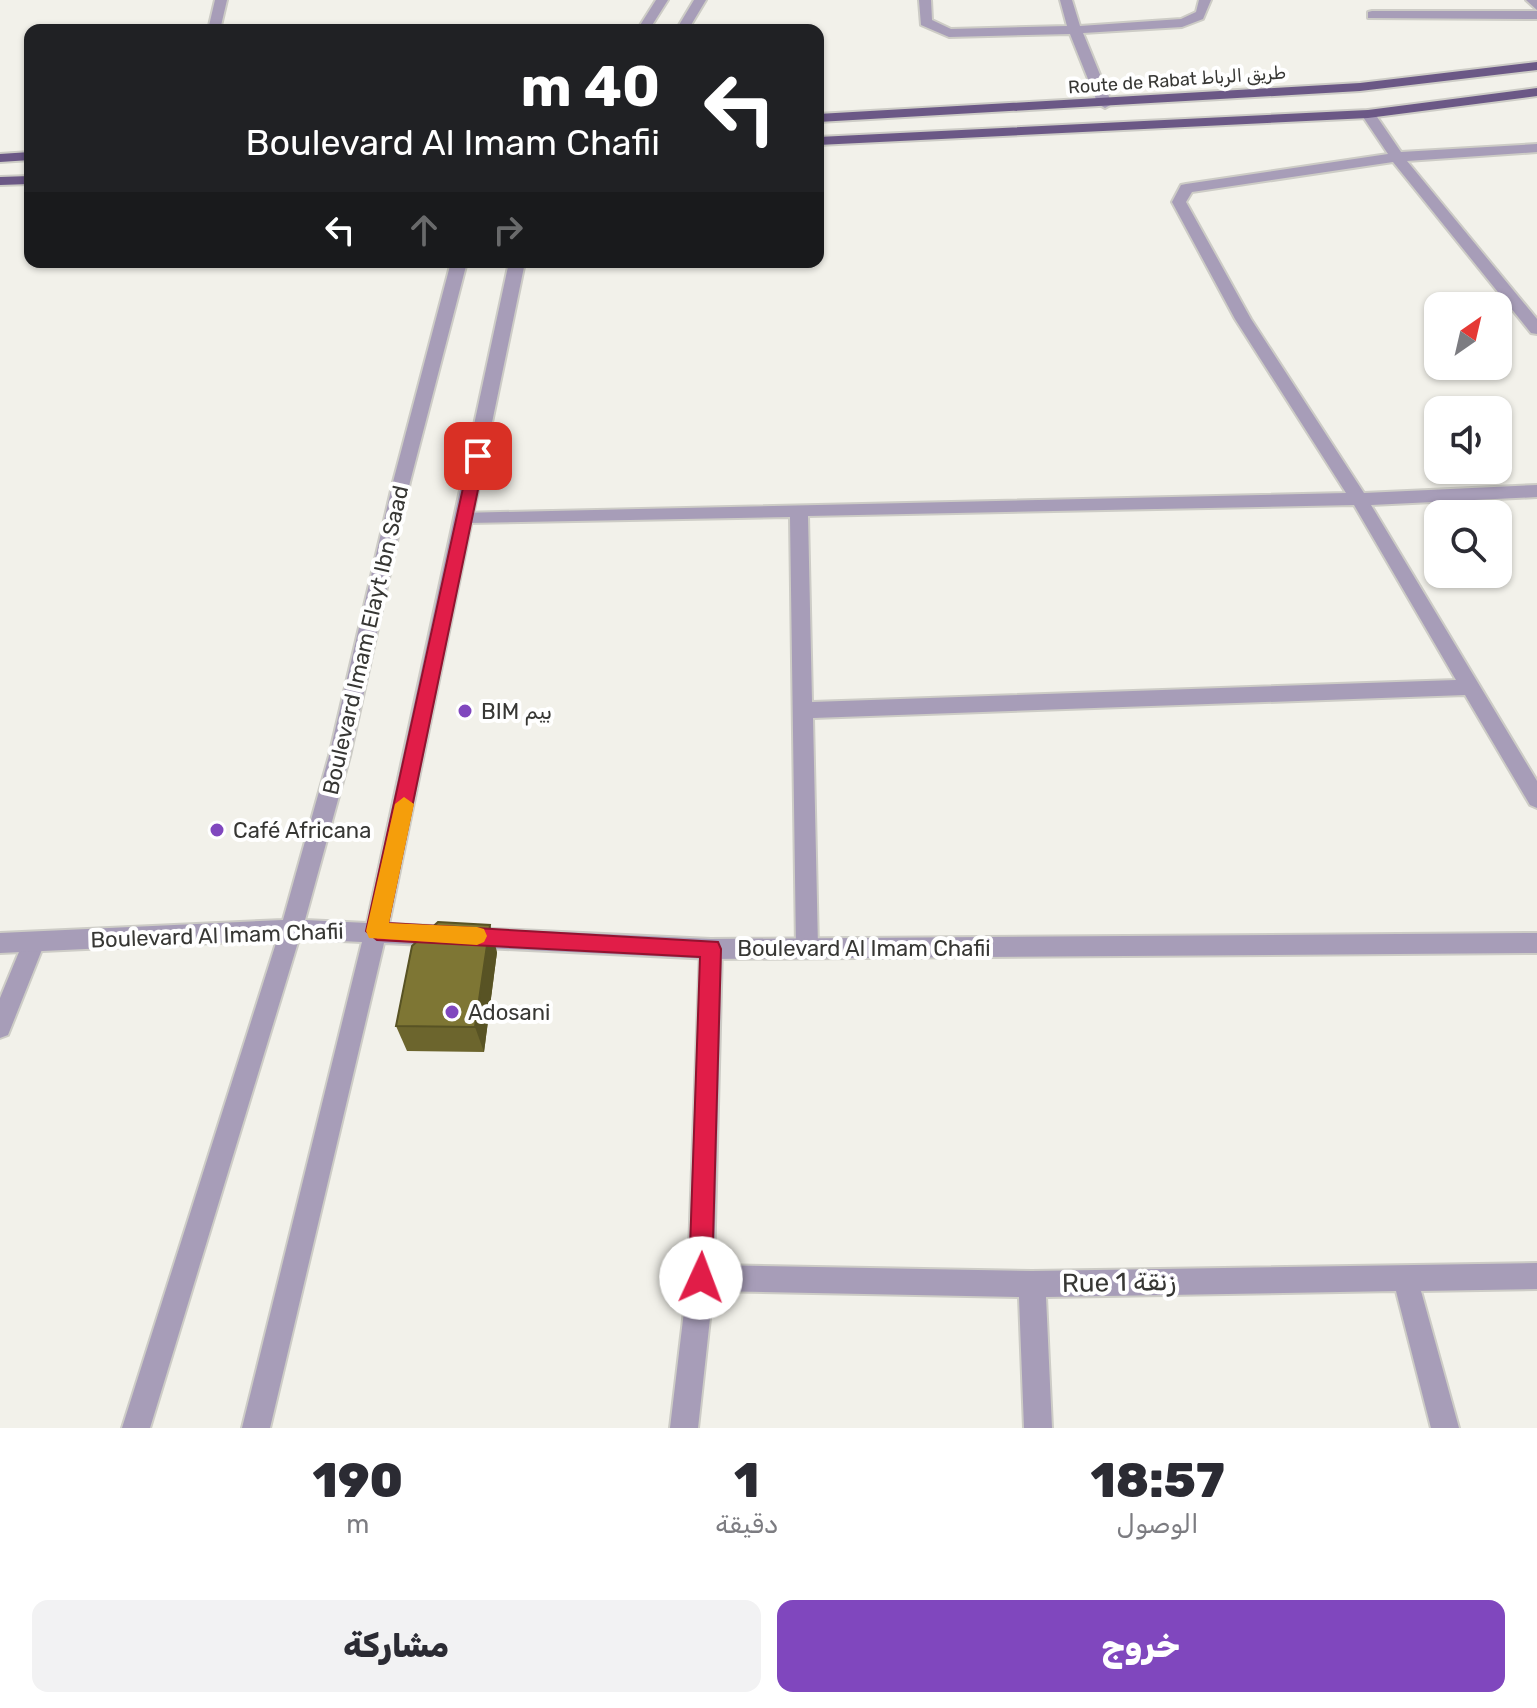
<!DOCTYPE html>
<html lang="ar">
<head>
<meta charset="utf-8">
<style>
	body { margin:0; font-family:Rubik,"Noto Naskh Arabic",sans-serif; background:#f2f2f3; color:#2b2b33; direction:rtl; height:100vh; display:flex; flex-direction:column; font-size:30px; white-space:nowrap }
	* { box-sizing:border-box; margin:0 }
	p { font-size:26px; color:#7c7c81 }
	.icon { flex:none; width:44px; height:44px; fill:none; stroke:currentColor; stroke-width:2; stroke-linecap:round; stroke-linejoin:round }
	.map { position:relative; height:1428px; overflow:hidden; direction:ltr }
	.sheet { display:flex; flex-direction:column; background:#fff; flex:1 }
	.sheet>* { flex:none }
	.guide { position:absolute; left:24px; top:24px; width:800px; height:244px; border-radius:16px; box-shadow:0 2px 6px #0004; direction:rtl; background:#202124; color:#fff; overflow:hidden }
	.needle { width:52px; rotate:34deg }
	.fabs { position:absolute; left:1424px; top:292px; display:grid; gap:16px }
	.fabs a { display:grid; place-items:center; width:88px; height:88px; border-radius:16px; background:#fff; box-shadow:0 2px 6px #0004; font-size:40px }
	.pin { position:absolute; display:grid; place-items:center; width:68px; height:68px; color:#fff; margin:-34px; border-radius:16px; box-shadow:0 4px 12px #0006 }
	.me { position:absolute; width:88px; margin:-44px; rotate:2deg; stroke-linejoin:round; filter:drop-shadow(0 0 6px #0008) }
	.turn { display:flex; align-items:center; gap:28px; height:168px; padding:0 32px; font-size:36px }
	.turn .icon { width:104px; height:104px; stroke-width:2.5 }
	.turn b { display:block; font-size:56px; line-height:68px }
	.lanes { display:flex; align-items:center; height:76px; padding:0 32px; background:#0003; justify-content:center; gap:40px; direction:ltr }
	.lanes .off { opacity:.35 }
	.eta { display:flex; justify-content:space-evenly; align-items:center; height:136px; text-align:center }
	.eta b { font-size:48px; font-weight:800; line-height:56px }
	.action { display:flex; gap:16px; margin-top:auto; padding:16px 32px }
	.action a { flex:1; height:92px; border-radius:16px; background:#8047be; color:#fff; font-size:32px; font-weight:800; line-height:92px; text-align:center }
	.action a+a { background:#f2f2f3; color:#2b2b33 }
	.map>svg:first-child { display:block }
	.lines { fill:none; stroke-linecap:round; stroke-linejoin:round }
	.service-casing { stroke:#cdccc6; stroke-width:4 }
	.minor-casing { stroke:#cdccc6; stroke-width:4 }
	.tertiary-casing { stroke:#cdccc6; stroke-width:4 }
	.primary-casing { stroke:#cdccc6; stroke-width:4 }
	.service { fill:#a79db8; fill-rule:evenodd }
	.minor { fill:#a79db8; fill-rule:evenodd }
	.tertiary { fill:#a79db8; fill-rule:evenodd }
	.primary { fill:#6b5886; fill-rule:evenodd }
	.wall { fill:#6c652d }
	.shaded-wall { fill:#585324 }
	.building { fill:#7e7634; stroke:#585324; stroke-width:2 }
	.route { fill:#e11d48; stroke:#92132f; stroke-width:2 }
	.slow { fill:#f59e0b }
	.poi-dot { fill:#8047be; stroke:#fff; stroke-width:3 }
	.labels { text-anchor:middle; stroke-width:8; stroke-linejoin:round; paint-order:stroke }
	.far-street-label { font-size:18px; fill:#373734; stroke:#fff }
	.street-label { font-size:22px; fill:#373734; stroke:#fff }
	.poi-label { font-size:22px; fill:#373734; stroke:#fff; text-anchor:start }
	.near-street-label { font-size:26px; fill:#373734; stroke:#fff }
</style>
</head>
<body>
<div class="map">
<svg width="1537" height="1428" viewBox="0 0 1537 1428">
	<rect width="100%" height="100%" fill="#f2f1ea"/>
	<g class="lines">
		<g class="service-casing">
			<path id="service" d="M919,0H931L932,20L951,29L1067,26L1060,0H1072L1080,26L1181,19L1196,12L1199,0H1211L1203,19L1182,27L1083,33L1112,104L1105,108L1098,104L1070,34L949,37L921,25Z
				M1372,11H1537V19L1368,18V12Z"/>
		</g>
		<g class="minor-casing">
			<path id="minor" d="M215,0H227L220,30H208Z
				M1526,0H1537V10Z
				M1368,110L1373,111L1401,152L1537,144V152L1407,161L1537,319V334L1531,333L1393,162L1192,192L1186,202L1251,319L1364,493L1537,485V497L1371,505L1537,781V808L1530,805L1465,695L813,718L818,948L815,955L807,958L799,955L796,948L790,517L466,523L460,521L457,517L460,513L1346,493L1235,319L1172,202L1181,185L1186,184L1388,154L1361,114ZM1354,505L1456,680L812,702L808,516Z
				M34,932L42,935L45,942L8,1035L0,1038V998L26,935Z
				M711,939L719,942L722,949L714,1265L1032,1271L1537,1263V1289L1421,1291L1459,1428H1431L1396,1291L1046,1297L1052,1428H1024L1019,1297L713,1291L698,1428H670L688,1278L700,949L703,942Z"/>
		</g>
		<g class="tertiary-casing">
			<path id="tertiary" d="M656,0H668L649,30H637Z
				M694,0H706L688,30H676Z
				M451,262H467L410,482L350,756L305,920L367,923L509,262H525L389,924L711,939L1537,933V953L711,959L384,943L270,1428H242L362,942L299,939L150,1428H122L277,940L0,953V933L283,920L329,756L393,482Z"/>
		</g>
		<g class="primary-casing">
			<path id="primary" d="M1537,62V70L1360,91L818,122V114L1360,83Z
				M1537,88V96L1368,118L818,145V137L1368,110Z
				M30,152V160L0,162V154Z
				M30,176V184L0,185V177Z"/>
		</g>
		<use href="#service" class="service"/>
		<use href="#minor" class="minor"/>
		<use href="#tertiary" class="tertiary"/>
		<use href="#primary" class="primary"/>
	</g>
	<path class="wall" d="M497,952L484,1052L407,1051L396,1026Z"/>
	<path class="shaded-wall" d="M490,925L497,952L484,1052L475,1027Z"/>
	<path class="building" d="M438,922L490,925L475,1027L396,1026L412,946Z"/>
	<path class="route" d="M478,451L485,456L388,923L718,942L721,949L712,1278L709,1286L701,1290L692,1286L689,1278L700,957L377,940L366,931L470,456Z"/>
	<path class="slow" d="M404,797L414,804L389,923L477,927L484,929L487,936L484,942L477,945L369,938L366,931L395,804Z"/>
	<g class="poi-dot">
		<circle cx="465" cy="711" r="8"/>
		<circle cx="217" cy="830" r="8"/>
		<circle cx="452" cy="1012" r="8"/>
	</g>
	<g class="labels">
		<g class="far-street-label">
			<text transform="translate(1177 80) rotate(-4)" y="6">Route de Rabat طريق الرباط</text>
		</g>
		<g class="street-label">
			<text transform="translate(365 640) rotate(-77)" y="8">Boulevard Imam Elayt Ibn Saad</text>
			<text transform="translate(217 935) rotate(-2)" y="8">Boulevard Al Imam Chafii</text>
			<text x="864" y="956">Boulevard Al Imam Chafii</text>
		</g>
		<g class="poi-label">
			<text x="481" y="719">BIM بيم</text>
			<text x="233" y="838">Café Africana</text>
			<text x="468" y="1020">Adosani</text>
		</g>
		<g class="near-street-label">
			<text transform="translate(1119 1282) rotate(-1)" y="9">Rue 1 زنقة</text>
		</g>
	</g>
</svg>
<div class="fabs">
<a><svg class="needle" viewBox="-14 -14 28 28"><path d="M0-13l5 13h-10z" fill="#e53935"/><path d="M0 13l5-13h-10z" fill="#7c7c81"/></svg></a>
<a><svg class="icon" aria-label="sound" viewBox="0 0 24 24"><path d="M4 9h4l5-4v14l-5-4H4zM17 9q2 3 0 6"/></svg></a>
<a><svg class="icon" aria-label="search" viewBox="0 0 24 24"><circle cx="10" cy="10" r="6"/><path d="M15 15l6 6"/></svg></a>
</div>
<div class="pin" style="left:478px;top:456px;background:#d93025"><svg class="icon" aria-label="arrive" viewBox="0 0 24 24"><path d="M6 21V4h12l-3 4 3 4H6"/></svg></div>
<svg class="me" style="left:701px;top:1278px" viewBox="-20 -20 40 40"><circle r="19" fill="#fff"/><path d="M0-13L10 11 0 6-10 11z" fill="#e11d48"/></svg>
<div class="guide">
<div class="turn"><svg class="icon" aria-label="left" viewBox="0 0 24 24"><path d="M17 20v-9H6M10 6l-5 5 5 5"/></svg><div><b>40 m</b>Boulevard Al Imam Chafii</div></div>
<div class="lanes"><svg class="icon" aria-label="left" viewBox="0 0 24 24"><path d="M17 20v-9H6M10 6l-5 5 5 5"/></svg><svg class="icon off" aria-label="ahead" viewBox="0 0 24 24"><path d="M12 20V5M6 11l6-6 6 6"/></svg><svg class="icon off" aria-label="right" viewBox="0 0 24 24"><path d="M7 20v-9h11M14 6l5 5-5 5"/></svg></div>
</div>
</div>
<section class="sheet">
<div class="eta">
<div><b>18:57</b><p>الوصول</p></div>
<div><b>1</b><p>دقيقة</p></div>
<div><b>190</b><p>m</p></div>
</div>
<div class="action"><a>خروج</a><a>مشاركة</a></div>
</section>
</body>
</html>
